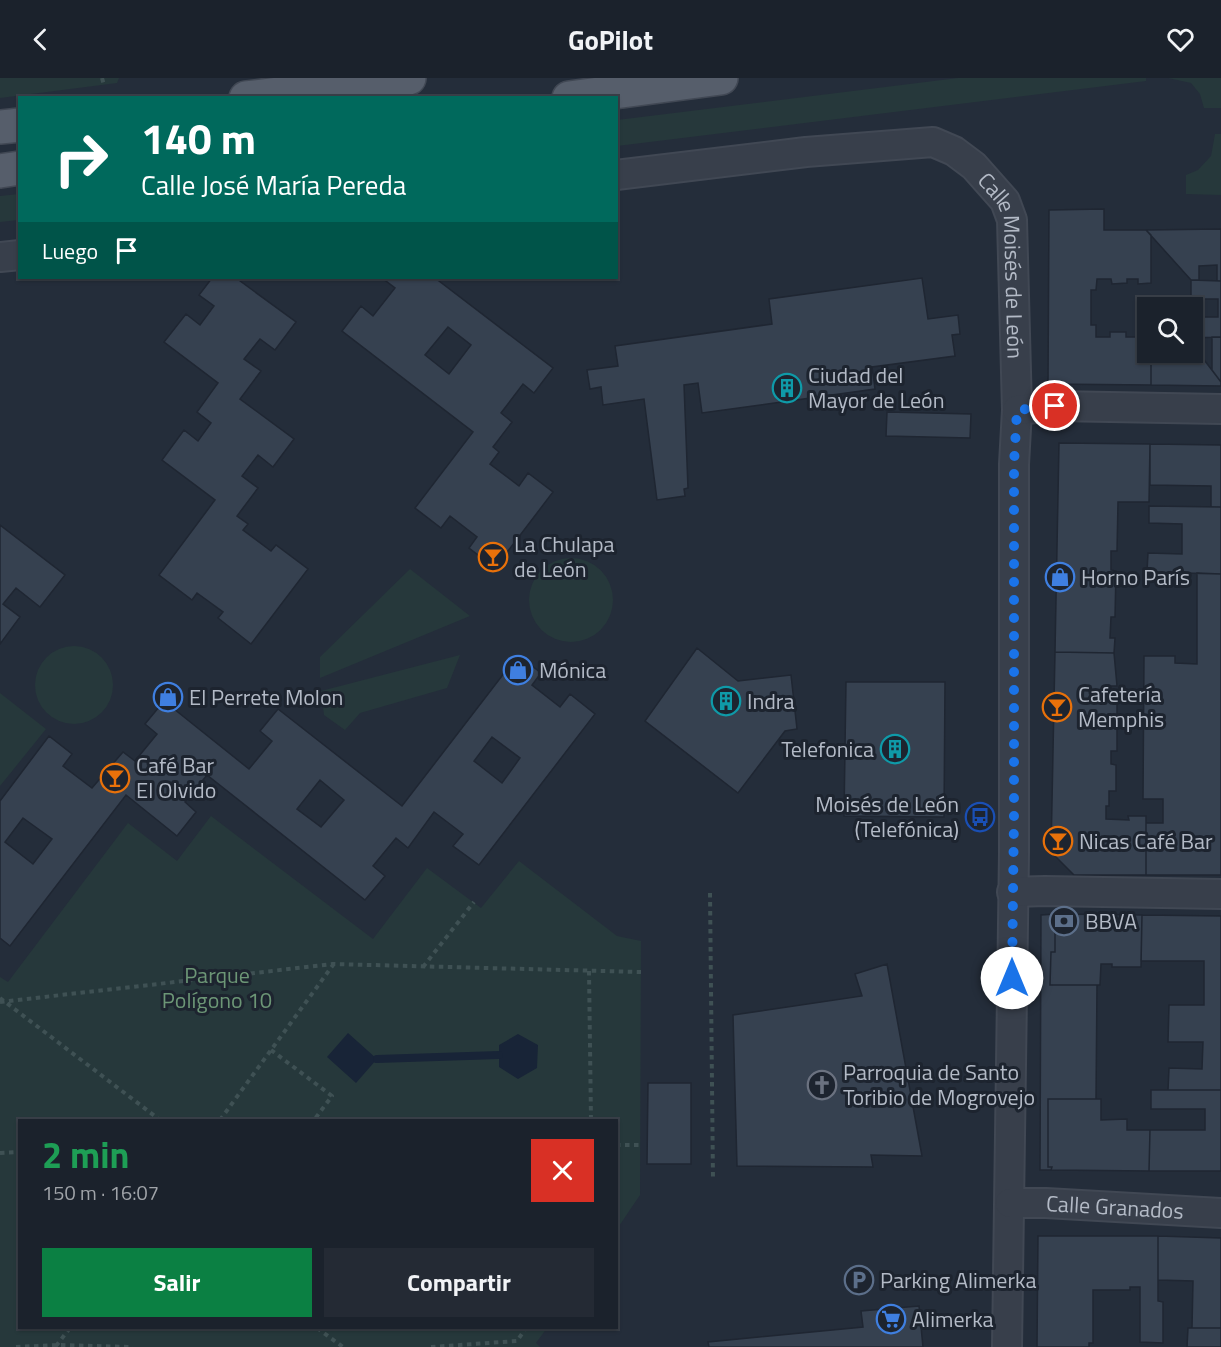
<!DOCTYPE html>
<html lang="es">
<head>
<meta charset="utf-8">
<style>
	body { margin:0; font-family:"Titillium Web",sans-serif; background:#242a34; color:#f1f3f6; height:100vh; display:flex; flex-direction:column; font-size:22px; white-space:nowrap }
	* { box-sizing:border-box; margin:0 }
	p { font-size:20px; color:#a0a4a9 }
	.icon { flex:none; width:33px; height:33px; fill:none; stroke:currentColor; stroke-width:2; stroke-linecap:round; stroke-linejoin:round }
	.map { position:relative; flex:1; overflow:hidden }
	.side { position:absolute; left:18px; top:1041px; width:600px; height:210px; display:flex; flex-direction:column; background:#1b222c; border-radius:0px; box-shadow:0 2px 4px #0004,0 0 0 2px #393f48 }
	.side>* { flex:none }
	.top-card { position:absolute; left:18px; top:18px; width:600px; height:183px; border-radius:0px; box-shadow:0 2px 4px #0004,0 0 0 2px #393f48; background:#00695c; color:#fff; overflow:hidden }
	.buttons { position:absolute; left:1137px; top:219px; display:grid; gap:12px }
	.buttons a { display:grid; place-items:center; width:66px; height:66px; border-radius:0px; background:#1b222c; box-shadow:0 2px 4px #0004,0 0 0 2px #393f48; font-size:30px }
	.pin { position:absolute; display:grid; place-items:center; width:51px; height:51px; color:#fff; margin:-26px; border:3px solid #fff; border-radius:50%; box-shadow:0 2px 6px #0007 }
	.me { position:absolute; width:66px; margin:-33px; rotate:0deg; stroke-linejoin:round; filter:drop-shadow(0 0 4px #0008) }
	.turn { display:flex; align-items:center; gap:21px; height:126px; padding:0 24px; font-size:27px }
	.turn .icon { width:78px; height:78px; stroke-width:2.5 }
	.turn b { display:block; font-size:42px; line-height:51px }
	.then { display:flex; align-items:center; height:57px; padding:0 24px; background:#0003; gap:12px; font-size:22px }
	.round { display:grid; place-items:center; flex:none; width:63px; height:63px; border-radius:0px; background:#242a34 }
	.headline { display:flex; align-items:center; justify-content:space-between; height:102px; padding:0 24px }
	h1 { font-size:36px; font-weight:700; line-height:45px; color:#1e9e55 }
	.cta { display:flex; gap:12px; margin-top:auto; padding:12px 24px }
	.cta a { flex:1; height:69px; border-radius:0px; background:#0b8043; color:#fff; font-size:24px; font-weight:700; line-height:69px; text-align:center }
	.cta a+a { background:#242a34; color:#f1f3f6 }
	header { display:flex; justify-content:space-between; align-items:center; height:78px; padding:0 24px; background:#1b222c; font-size:27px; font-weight:700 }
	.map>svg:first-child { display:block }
	.green { fill:#26383b }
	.water { fill:#182437 }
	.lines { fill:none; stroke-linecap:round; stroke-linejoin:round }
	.stream { stroke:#182437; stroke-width:8 }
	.building { fill:#364150; stroke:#1f2632; stroke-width:1.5; fill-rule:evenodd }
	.street-casing { stroke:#414854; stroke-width:32 }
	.primary-casing { stroke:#414854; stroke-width:36 }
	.path { stroke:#3f5154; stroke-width:4; stroke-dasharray:4.5 4.5; stroke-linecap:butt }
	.street { stroke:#383f4b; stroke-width:28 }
	.primary { stroke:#565e6b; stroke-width:33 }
	.route { stroke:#1a73e8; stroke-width:10; stroke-dasharray:0 18 }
	.labels { text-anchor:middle; stroke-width:6; stroke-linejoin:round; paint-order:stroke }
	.street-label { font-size:22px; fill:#b3bac6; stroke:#1d242f }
	.poi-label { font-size:22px; fill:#b3bac6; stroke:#1d242f; text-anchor:start }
	.park-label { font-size:22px; fill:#6c9676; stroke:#1d242f }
</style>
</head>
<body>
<header><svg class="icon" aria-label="back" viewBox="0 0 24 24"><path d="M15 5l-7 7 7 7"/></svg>GoPilot<svg class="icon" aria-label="heart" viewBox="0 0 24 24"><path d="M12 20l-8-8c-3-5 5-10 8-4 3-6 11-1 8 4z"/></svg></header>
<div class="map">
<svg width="1221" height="1269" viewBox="0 0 1221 1269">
	<rect width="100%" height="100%" fill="#242d3a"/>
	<path class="green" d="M0,0H119L117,5L0,20Z
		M958,0H1146V3L617,68V42Z
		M1168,0H1221V30H1204L1200,16L1191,5Z
		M1215,56H1221V117L1186,116V97L1198,92L1211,78Z
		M19,116V142L0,144V118Z
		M529 522a42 42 0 1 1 84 0a42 42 0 1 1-84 0Z
		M410,491L470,538L320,600V579Z
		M35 607a39 39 0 1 1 78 0a39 39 0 1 1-78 0Z
		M460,577L447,610L360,635L345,652L324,637L321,613Z
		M0,615L46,651L0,708Z
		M211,738L373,861L427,790L481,830L519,783L617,858L641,863L640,1117L617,1151L616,1042H20V1250H547L536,1265L540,1269H0V899L8,904L128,745L177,783Z"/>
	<path class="water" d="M348,955L377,981L356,1005L327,979Z
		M518,956L538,967L537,990L518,1001L499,989V967Z"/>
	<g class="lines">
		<path class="stream" d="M377,981L499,977"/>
	</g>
	<path class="building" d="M1104,131V152H1146L1151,157V205L1138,206V201H1127V205L1112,206L1111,201H1097L1096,212H1091V247H1096V259H1110V254H1126V259H1137L1138,254H1148V274H1151V307L1048,306L1049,132Z
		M1221,151V203H1217V187L1199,188V202H1191L1146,152Z
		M212,200H236L296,244L275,272L260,261L244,281L261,293L240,321L294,361L273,389L258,377L242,398L258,410L237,438L248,446L243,452L271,473L276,467L308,491L251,566L218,540L223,534L197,515L192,522L159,497L215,422L162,382L184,352L198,363L211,345L197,334L218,305L164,264L186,236L200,247L214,228L199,217Z
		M382,200H435L553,290L534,315L523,306L501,335L512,344L493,369L499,374L490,386L519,408L528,395L553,414L495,490L469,470L477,459L450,438L441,450L415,430L473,354L342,253L361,228L373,238L395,210ZM448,249L471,267L449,296L425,277Z
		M922,200L928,241L958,237L960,256L952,257L955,278L872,289L875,311L702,335L698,305L684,307L688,410L684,411L685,418L657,422L644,321L603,327L601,309L590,311L587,292L618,288L615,268L772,246L769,221Z
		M1191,202L1221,203V259L1192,260V239H1218V221H1191Z
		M1212,259H1221V304L1212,292Z
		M1192,266L1221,304V308L1151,307V274H1192Z
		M887,334L971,336L970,360L886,358Z
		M1059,365L1150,366L1149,424H1118L1117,473H1111V492L1116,493L1115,539H1111L1110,560H1115L1114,575L1055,574Z
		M1150,366L1221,367V429H1211V408L1150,407Z
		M1149,428L1221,429V496L1147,494L1148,475L1182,476V446L1149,445Z
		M0,447L65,497L40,529L16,510L3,526L20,539L0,566Z
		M1197,495L1221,496V797H1146V745H1163V721H1143L1144,578H1175V585L1197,586Z
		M697,570L738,603L791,597L797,651L785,653L738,715L645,643Z
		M1055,574L1114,575L1117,608H1111V622H1117V673H1111V686L1116,687V713H1109V728H1106V741L1129,742L1128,738H1146V797H1074L1051,774Z
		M518,577L541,595L532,607L560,629L570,616L595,636L479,787L453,768L463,756L434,734L408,770L396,760L373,788L385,798L365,822L207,697L185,724L196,734L177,758L126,717L10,868L0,860V723L49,658L72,676L63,688L92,710L123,674L135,683L157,656L145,646L164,623L249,691L272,663L260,653L278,631L402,728ZM492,659L520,680L502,705L474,683ZM320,702L344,722L321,749L297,731ZM23,740L52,761L33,786L5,764Z
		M846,604H945L944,739L844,738Z
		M1055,836L1142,837L1141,889H1112V886H1101L1100,907H1050L1051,874H1055Z
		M1055,836V874H1051L1050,907H1097L1096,1021H1048V1089H1052L1051,1092H1040L1041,837Z
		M1142,837L1221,838V1012H1168L1169,990L1202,991L1203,964H1168L1169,927H1204V883H1141Z
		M887,886L922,1078L871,1077L873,1089L737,1088L733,937L862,918L855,896Z
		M648,1005H691V1086H647Z
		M1151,1012H1221V1093H1149L1150,1052H1205V1031H1151Z
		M1048,1021H1101V1042L1127,1041V1052H1150L1149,1093L1051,1092L1052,1089H1048Z
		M1038,1158H1158V1223L1163,1224V1265L1140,1264V1209H1130V1212H1093V1265H1089V1269H1037Z
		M1158,1158L1221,1160V1250H1192L1193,1203L1158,1202Z
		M919,1228L923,1269H709L708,1264L863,1249L861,1233Z
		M1188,1250H1221V1269H1187Z"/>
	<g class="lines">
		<g class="street-casing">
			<g id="street">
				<path id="s1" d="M616,97L806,74L933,64L954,73L974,88L1005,123L1012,142L1017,332L1014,386V775L1007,1269"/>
				<path d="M0,179L20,177"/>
				<path d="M1017,332L1055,328L1221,331"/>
				<path d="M1012,814L1045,813L1221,816"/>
				<path id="s2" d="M1010,1125H1046L1221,1135"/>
			</g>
		</g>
		<g class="primary-casing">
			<path id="primary" d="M246,20L409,0
				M569,20L721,0
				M0,49L20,47
				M0,93L20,90"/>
		</g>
		<path class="path" d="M102,0L104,7
			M710,815L713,1102
			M423,889L474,824
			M589,893L591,1042
			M0,920L160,1042
			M0,924L333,886L641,894
			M271,972L332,1018L314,1042
			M220,1042L333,887
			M616,1067H641
			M0,1075L20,1074
			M317,1250L343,1269
			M56,1268L70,1250
			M16,1269L57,1267L133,1269
			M431,1269L517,1263L526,1250"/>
		<use href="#street" class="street"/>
		<use href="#primary" class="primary"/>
	</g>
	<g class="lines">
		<path class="route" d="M1012,900L1014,736V386L1017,332L1055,328"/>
	</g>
	<defs>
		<g id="building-ring" transform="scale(1.5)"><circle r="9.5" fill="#1d242f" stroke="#0f9aa8" stroke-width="1.5"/><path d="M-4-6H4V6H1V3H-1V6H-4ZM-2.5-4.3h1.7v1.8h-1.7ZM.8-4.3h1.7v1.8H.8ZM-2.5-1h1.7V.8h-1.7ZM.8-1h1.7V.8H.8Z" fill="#0f9aa8"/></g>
		<g id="bar-ring" transform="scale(1.5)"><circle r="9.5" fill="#1d242f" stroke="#e8710a" stroke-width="1.5"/><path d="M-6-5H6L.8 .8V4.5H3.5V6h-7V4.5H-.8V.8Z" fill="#e8710a"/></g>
		<g id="shop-ring" transform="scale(1.5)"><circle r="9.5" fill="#1d242f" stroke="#3f7fe0" stroke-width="1.5"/><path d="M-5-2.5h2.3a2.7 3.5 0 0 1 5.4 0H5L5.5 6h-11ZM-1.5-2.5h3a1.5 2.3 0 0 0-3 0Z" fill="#3f7fe0"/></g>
		<g id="bus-ring" transform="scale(1.5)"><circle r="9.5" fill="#1d242f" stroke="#1a4fb4" stroke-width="1.5"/><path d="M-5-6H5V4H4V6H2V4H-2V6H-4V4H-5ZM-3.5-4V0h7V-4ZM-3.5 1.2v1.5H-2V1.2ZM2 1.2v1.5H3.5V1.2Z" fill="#1a4fb4"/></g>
		<g id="bank-ring" transform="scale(1.5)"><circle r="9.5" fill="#1d242f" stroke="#5c6f8a" stroke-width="1.5"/><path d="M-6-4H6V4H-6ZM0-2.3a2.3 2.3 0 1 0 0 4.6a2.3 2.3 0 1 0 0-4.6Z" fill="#5c6f8a"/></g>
		<g id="church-ring" transform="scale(1.5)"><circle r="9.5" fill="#1d242f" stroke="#6b7280" stroke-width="1.5"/><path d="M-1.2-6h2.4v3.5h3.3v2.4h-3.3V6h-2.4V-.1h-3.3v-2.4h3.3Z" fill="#6b7280"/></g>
		<g id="parking-ring" transform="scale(1.5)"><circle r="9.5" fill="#1d242f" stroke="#5c6f8a" stroke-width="1.5"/><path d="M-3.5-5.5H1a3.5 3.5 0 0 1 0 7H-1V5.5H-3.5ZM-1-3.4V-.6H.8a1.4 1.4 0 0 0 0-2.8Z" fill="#5c6f8a"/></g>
		<g id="supermarket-ring" transform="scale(1.5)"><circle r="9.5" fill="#1d242f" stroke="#3f7fe0" stroke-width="1.5"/><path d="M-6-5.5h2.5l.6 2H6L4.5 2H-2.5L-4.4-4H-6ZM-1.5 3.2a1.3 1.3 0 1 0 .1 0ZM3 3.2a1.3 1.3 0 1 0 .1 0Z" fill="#3f7fe0"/></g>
	</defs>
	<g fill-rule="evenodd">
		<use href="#building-ring" x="787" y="310"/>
		<use href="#bar-ring" x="493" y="479"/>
		<use href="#shop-ring" x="1060" y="499"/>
		<use href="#shop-ring" x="518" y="592"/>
		<use href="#shop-ring" x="168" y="619"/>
		<use href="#building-ring" x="726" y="623"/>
		<use href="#bar-ring" x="1057" y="629"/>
		<use href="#building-ring" x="895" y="671"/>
		<use href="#bar-ring" x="115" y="700"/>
		<use href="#bus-ring" x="980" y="739"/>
		<use href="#bar-ring" x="1058" y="763"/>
		<use href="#bank-ring" x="1064" y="843"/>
		<use href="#church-ring" x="822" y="1007"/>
		<use href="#parking-ring" x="859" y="1202"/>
		<use href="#supermarket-ring" x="891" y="1241"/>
	</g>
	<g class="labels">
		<g class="street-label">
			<text dy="8" stroke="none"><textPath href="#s1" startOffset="476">Calle Moisés de León</textPath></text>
			<text dy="8" stroke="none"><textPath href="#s2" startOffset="105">Calle Granados</textPath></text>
		</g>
		<g class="poi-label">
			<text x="808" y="305">Ciudad del<tspan x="808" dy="25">Mayor de León</tspan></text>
			<text x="514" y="474">La Chulapa<tspan x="514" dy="25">de León</tspan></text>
			<text x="1081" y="507">Horno París</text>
			<text x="539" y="600">Mónica</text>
			<text x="1078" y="624">Cafetería<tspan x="1078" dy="25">Memphis</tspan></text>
			<text x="189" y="627">El Perrete Molon</text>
			<text x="747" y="631">Indra</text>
			<text x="874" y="679" text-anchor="end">Telefonica</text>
			<text x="136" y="695">Café Bar<tspan x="136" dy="25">El Olvido</tspan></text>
			<text x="959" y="734" text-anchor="end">Moisés de León<tspan x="959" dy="25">(Telefónica)</tspan></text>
			<text x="1079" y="771">Nicas Café Bar</text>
			<text x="1085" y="851">BBVA</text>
			<text x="843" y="1002">Parroquia de Santo<tspan x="843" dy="25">Toribio de Mogrovejo</tspan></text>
			<text x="880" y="1210">Parking Alimerka</text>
			<text x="912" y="1249">Alimerka</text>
		</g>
		<g class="park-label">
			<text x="217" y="905">Parque<tspan x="217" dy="25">Polígono 10</tspan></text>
		</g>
	</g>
</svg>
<div class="buttons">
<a><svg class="icon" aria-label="search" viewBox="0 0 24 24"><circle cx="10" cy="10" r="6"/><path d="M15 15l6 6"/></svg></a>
</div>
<div class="pin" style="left:1055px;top:328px;background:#d93025"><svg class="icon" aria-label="arrive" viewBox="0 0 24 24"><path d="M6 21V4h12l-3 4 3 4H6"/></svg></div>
<svg class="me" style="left:1012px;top:900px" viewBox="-20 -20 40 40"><circle r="19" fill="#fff"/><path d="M0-13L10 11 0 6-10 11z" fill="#1a73e8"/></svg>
<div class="top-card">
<div class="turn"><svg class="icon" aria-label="right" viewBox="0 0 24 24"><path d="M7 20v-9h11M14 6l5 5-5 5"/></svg><div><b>140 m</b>Calle José María Pereda</div></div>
<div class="then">Luego<svg class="icon" aria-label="arrive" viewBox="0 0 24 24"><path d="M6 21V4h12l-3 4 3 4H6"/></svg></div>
</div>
<section class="side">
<div class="headline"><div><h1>2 min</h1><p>150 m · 16:07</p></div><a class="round" style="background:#d93025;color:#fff"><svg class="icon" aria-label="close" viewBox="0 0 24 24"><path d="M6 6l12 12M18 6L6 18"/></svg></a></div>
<div class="cta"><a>Salir</a><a>Compartir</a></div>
</section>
</div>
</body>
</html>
